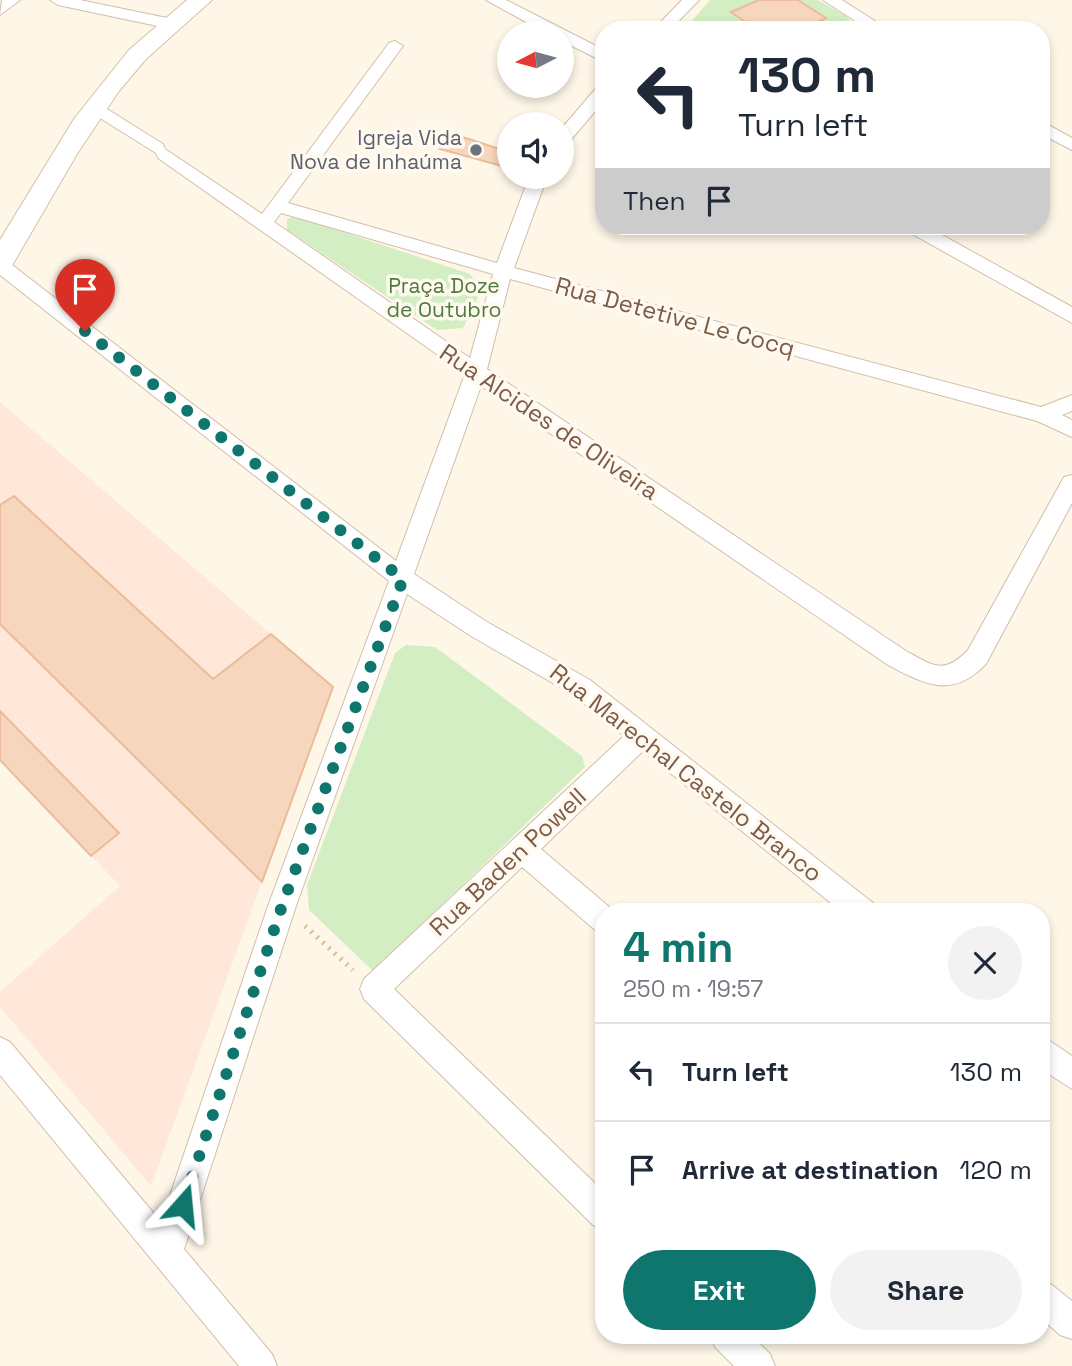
<!DOCTYPE html>
<html lang="en">
<head>
<meta charset="utf-8">
<style>
	body { margin:0; font-family:"Space Grotesk",sans-serif; background:#f2f2f3; color:#1f2937; height:100vh; display:flex; flex-direction:column; font-size:26px; white-space:nowrap }
	* { box-sizing:border-box; margin:0 }
	p { font-size:23px; color:#747a83 }
	.icon { flex:none; width:38px; height:38px; fill:none; stroke:currentColor; stroke-width:2; stroke-linecap:round; stroke-linejoin:round }
	.map { position:relative; flex:1; overflow:hidden }
	.panel { position:absolute; left:595px; top:903px; width:455px; height:441px; display:flex; flex-direction:column; background:#fff; border-radius:28px; box-shadow:0 4px 10px #0003 }
	.panel>* { flex:none }
	.guide { position:absolute; left:595px; top:21px; width:455px; height:214px; border-radius:28px; box-shadow:0 4px 10px #0003; background:#fff; color:#1f2937; overflow:hidden }
	.needle { width:46px; rotate:264deg }
	.tools { position:absolute; left:497px; top:21px; display:grid; gap:14px }
	.tools a { display:grid; place-items:center; width:77px; height:77px; border-radius:50%; background:#fff; box-shadow:0 4px 10px #0003; font-size:35px }
	.pin { position:absolute; display:grid; place-items:center; width:60px; height:60px; color:#fff; margin:-72px -30px; border-radius:50% 50% 50% 0; rotate:-45deg; box-shadow:0 0 7px #0007 }
	.pin .icon { rotate:45deg }
	.me { position:absolute; width:77px; margin:-38px; rotate:18deg; stroke-linejoin:round; filter:drop-shadow(0 0 5px #0008) }
	.turn { display:flex; align-items:center; gap:24px; height:147px; padding:0 28px; font-size:32px }
	.turn .icon { width:91px; height:91px; stroke-width:2.5 }
	.turn b { display:block; font-size:49px; line-height:60px }
	.then { display:flex; align-items:center; height:66px; padding:0 28px; background:#0003; gap:14px; font-size:26px }
	.round { display:grid; place-items:center; flex:none; width:74px; height:74px; border-radius:37px; background:#f2f2f3 }
	.head { display:flex; align-items:center; justify-content:space-between; height:119px; padding:0 28px }
	h1 { font-size:42px; font-weight:600; line-height:52px; color:#0f766e }
	.button { display:flex; gap:14px; margin-top:auto; padding:14px 28px }
	.button a { flex:1; height:80px; border-radius:42px; background:#0f766e; color:#fff; font-size:28px; font-weight:600; line-height:80px; text-align:center }
	.button a+a { background:#f2f2f3; color:#1f2937 }
	ul { padding:0; list-style:none }
	li { display:flex; align-items:center; gap:21px; height:98px; padding:0 28px; border-top:2px solid #e0e1e3 }
	li div { flex:1 }
	li b { display:block; font-size:26px }
	li em { font-style:normal }
	.map>svg:first-child { display:block }
	.commercial { fill:#ffe7da }
	.green { fill:#d3eec3 }
	.building { fill:#f6d6bc; stroke:#eabc9b; stroke-width:2 }
	.lines { fill:none; stroke-linecap:round; stroke-linejoin:round }
	.street-casing { stroke:#d2beab; stroke-width:2 }
	.secondary-casing { stroke:#d8c0aa; stroke-width:2 }
	.path { stroke:#dcb99e; stroke-width:5; stroke-dasharray:2 6; stroke-linecap:butt }
	.street { fill:#fff; fill-rule:evenodd }
	.secondary { fill:#fff; fill-rule:evenodd }
	.route { stroke:#0f766e; stroke-width:12; stroke-dasharray:0 21.6 }
	.worship-dot { fill:#6b7280; stroke:#fff9ef; stroke-width:2.5 }
	.labels { text-anchor:middle; stroke-width:7; stroke-linejoin:round; paint-order:stroke }
	.far-worship-label { font-size:21px; fill:#5b616d; stroke:#fff9ef; text-anchor:end }
	.far-park-label { font-size:21px; fill:#4c7b3c; stroke:#fff9ef }
	.street-label { font-size:24px; fill:#7b5c48; stroke:#fff9ef }
</style>
</head>
<body>
<div class="map">
<svg width="1072" height="1366" viewBox="0 0 1072 1366">
	<rect width="100%" height="100%" fill="#fef6e7"/>
	<path class="commercial" d="M0,402L333,687L151,1186L0,1007V992L120,886L0,760Z"/>
	<path class="green" d="M710,0H818L846,16L857,30H684Z
		M295,216L470,274C486,294 474,307 463,328L437,330L287,230V219Z
		M406,645L435,647L582,756L585,767L373,971L309,910L307,885L395,653Z"/>
	<path class="building" d="M759,0H798L826,18L799,30H757L731,12Z
		M453,134L509,152V168L440,149Z
		M14,496L213,679L271,634L333,687L262,882L0,624V505Z
		M0,711L119,833L91,856L0,760Z"/>
	<g class="lines">
		<g class="street-casing">
			<path id="street" d="M2,0H20L0,15Z
				M50,0H80L167,18L175,23L167,28L58,5Z
				M486,0H506L604,50V62L562,41V33H546Z
				M682,0H699L670,30H653Z
				M823,0H842L889,30H869Z
				M395,41L403,46L288,203L497,263L529,177H547L514,268L1041,407L1072,395V411L1062,415L1072,420V437L1037,421L510,279L487,369L906,651C933,666 944,675 968,650L1064,477L1072,475V503L986,664C952,699 926,685 888,665L481,386L414,574L487,622L590,680L873,903L877,912H842L643,751L541,849L614,911L604,912V933L594,929L522,867L394,989L604,1192V1230L593,1225L364,999L360,989L364,979L624,736L572,694L471,636L407,594L296,906L184,1249L272,1354L277,1366H239L0,1075V1037L10,1042L161,1222L268,906L389,581L0,275V259L7,261L396,561L465,374L158,158L156,153L84,108L87,104H99L163,144L165,149L262,214L389,43ZM281,213L493,274L470,358L274,222Z
				M604,85V101L568,143L562,144V128L598,86Z
				M1041,121L1072,138V150L1041,134Z
				M903,226H926L1072,307V323L905,230Z
				M1041,1035L1072,1056V1089L1041,1069Z
				M1041,1280L1052,1285L1072,1301V1339L1060,1335L1041,1318Z
				M711,1335H751L770,1354L775,1366H734L715,1347Z"/>
		</g>
		<g class="secondary-casing">
			<path id="secondary" d="M187,0H212L146,59L119,91L77,154L10,269L0,272V240L74,119L129,50Z"/>
		</g>
		<path class="path" d="M305,926L353,970"/>
		<use href="#street" class="street"/>
		<use href="#secondary" class="secondary"/>
	</g>
	<g class="lines">
		<path class="route" d="M85,331L403,579L282,906L183,1205"/>
	</g>
	<circle class="worship-dot" cx="476" cy="150" r="7"/>
	<g class="labels">
		<g class="far-worship-label">
			<text x="462" y="145">Igreja Vida<tspan x="462" dy="24">Nova de Inhaúma</tspan></text>
		</g>
		<g class="far-park-label">
			<text x="444" y="293">Praça Doze<tspan x="444" dy="24">de Outubro</tspan></text>
		</g>
		<g class="street-label">
			<text transform="translate(675 317) rotate(15)" y="8">Rua Detetive Le Cocq</text>
			<text transform="translate(549 422) rotate(34)" y="8">Rua Alcides de Oliveira</text>
			<text transform="translate(686 773) rotate(38)" y="8">Rua Marechal Castelo Branco</text>
			<text transform="translate(508 862) rotate(-43)" y="8">Rua Baden Powell</text>
		</g>
	</g>
</svg>
<div class="tools">
<a><svg class="needle" viewBox="-14 -14 28 28"><path d="M0-13l5 13h-10z" fill="#e53935"/><path d="M0 13l5-13h-10z" fill="#747a83"/></svg></a>
<a><svg class="icon" aria-label="sound" viewBox="0 0 24 24"><path d="M4 9h4l5-4v14l-5-4H4zM17 9q2 3 0 6"/></svg></a>
</div>
<div class="pin" style="left:85px;top:331px;background:#d93025"><svg class="icon" aria-label="arrive" viewBox="0 0 24 24"><path d="M6 21V4h12l-3 4 3 4H6"/></svg></div>
<svg class="me" style="left:183px;top:1205px" viewBox="-20 -20 40 40"><path d="M0-17L14 15 0 8-14 15z" fill="#0f766e" stroke="#fff" stroke-width="4"/></svg>
<div class="guide">
<div class="turn"><svg class="icon" aria-label="left" viewBox="0 0 24 24"><path d="M17 20v-9H6M10 6l-5 5 5 5"/></svg><div><b>130 m</b>Turn left</div></div>
<div class="then">Then<svg class="icon" aria-label="arrive" viewBox="0 0 24 24"><path d="M6 21V4h12l-3 4 3 4H6"/></svg></div>
</div>
<section class="panel">
<div class="head"><div><h1>4 min</h1><p>250 m · 19:57</p></div><a class="round"><svg class="icon" aria-label="close" viewBox="0 0 24 24"><path d="M6 6l12 12M18 6L6 18"/></svg></a></div>
<ul>
<li><svg class="icon" aria-label="left" viewBox="0 0 24 24"><path d="M17 20v-9H6M10 6l-5 5 5 5"/></svg><div><b>Turn left</b></div><em>130 m</em></li>
<li><svg class="icon" aria-label="arrive" viewBox="0 0 24 24"><path d="M6 21V4h12l-3 4 3 4H6"/></svg><div><b>Arrive at destination</b></div><em>120 m</em></li>
</ul>
<div class="button"><a>Exit</a><a>Share</a></div>
</section>
</div>
</body>
</html>
